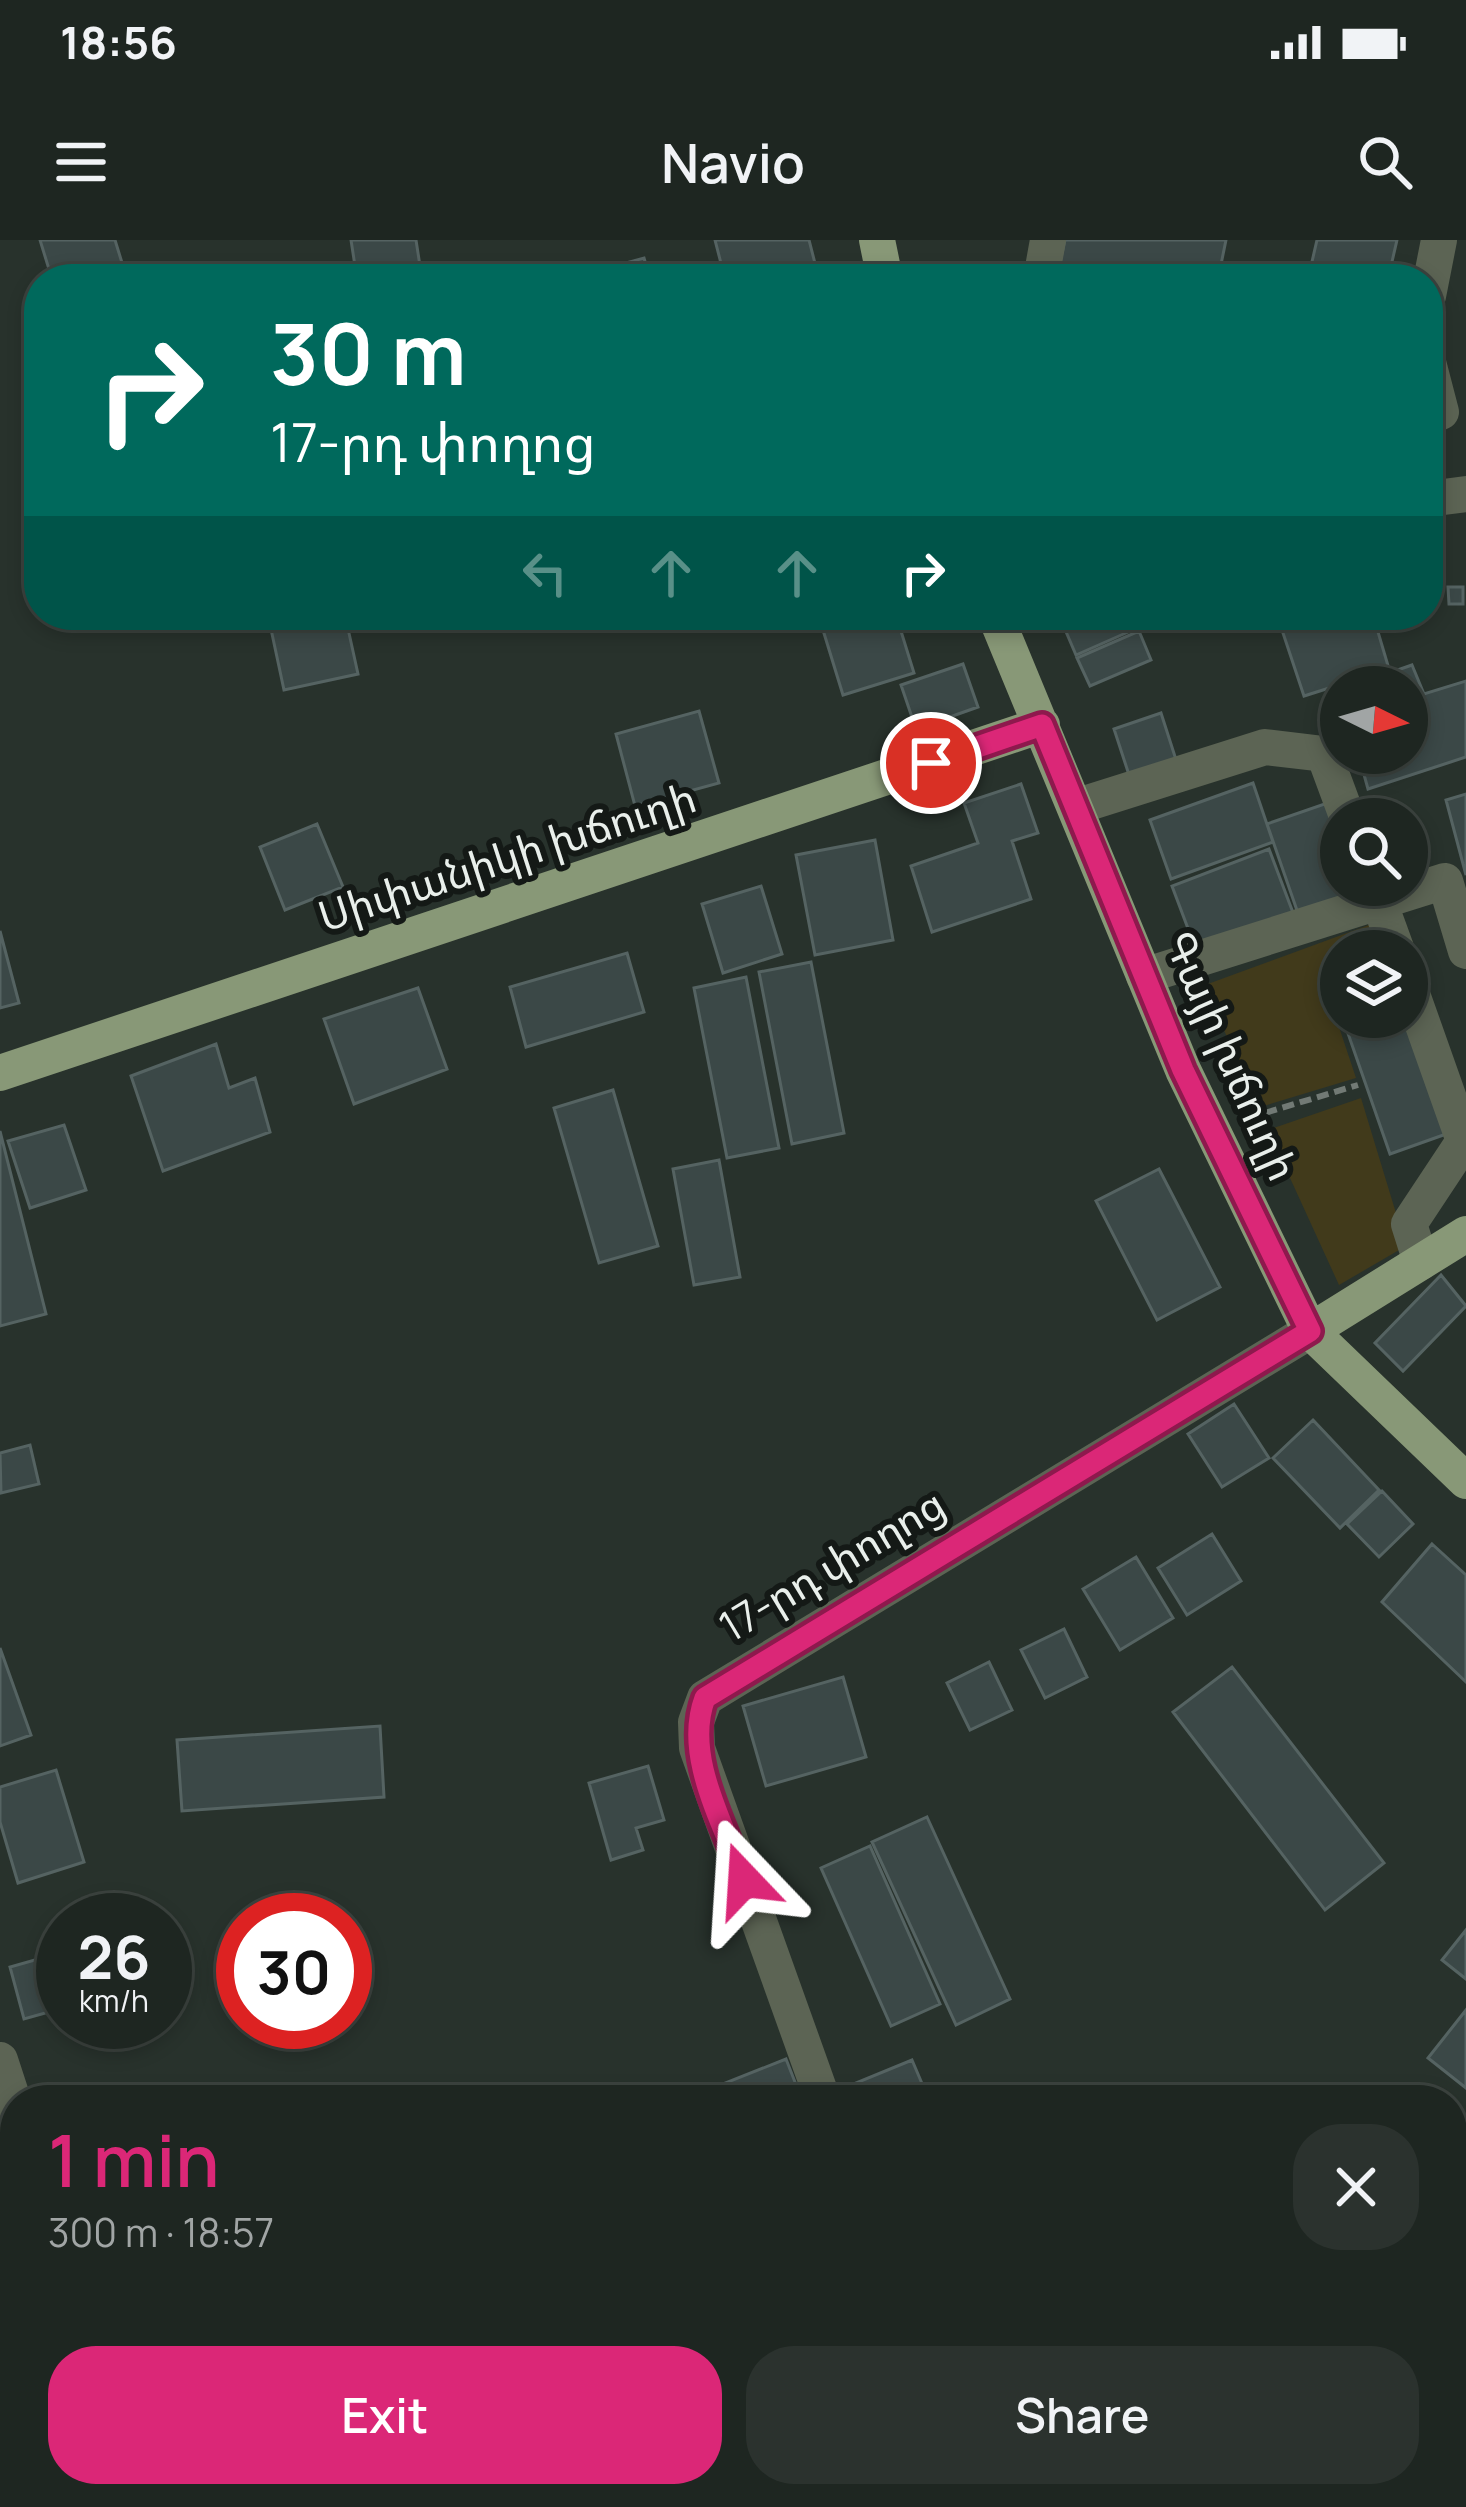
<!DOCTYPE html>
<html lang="en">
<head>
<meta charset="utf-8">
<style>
	body { margin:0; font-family:Manrope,"Noto Sans Armenian",sans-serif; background:#2b322e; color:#f1f3f6; height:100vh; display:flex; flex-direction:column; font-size:45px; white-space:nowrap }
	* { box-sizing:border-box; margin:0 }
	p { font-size:39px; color:#a1a5a5 }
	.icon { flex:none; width:66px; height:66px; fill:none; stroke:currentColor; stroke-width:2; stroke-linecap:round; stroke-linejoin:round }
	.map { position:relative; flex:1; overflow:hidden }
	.drawer { position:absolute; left:0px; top:1845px; width:1467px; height:423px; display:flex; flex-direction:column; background:#1e2621; border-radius:48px 48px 0 0; box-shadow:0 6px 18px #0003,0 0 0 3px #3c433f }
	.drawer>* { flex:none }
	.top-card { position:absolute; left:24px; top:24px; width:1419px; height:366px; border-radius:48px; box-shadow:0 6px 18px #0003,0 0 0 3px #3c433f; background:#00695c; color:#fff; overflow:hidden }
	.needle { width:78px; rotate:95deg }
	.buttons { position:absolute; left:1320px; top:426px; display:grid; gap:24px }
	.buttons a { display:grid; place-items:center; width:108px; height:108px; border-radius:50%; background:#1e2621; box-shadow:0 6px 18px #0003,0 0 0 3px #3c433f; font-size:60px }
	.speed { position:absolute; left:36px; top:1653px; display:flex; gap:24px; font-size:60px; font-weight:700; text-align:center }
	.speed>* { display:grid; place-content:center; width:156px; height:156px; border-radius:50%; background:#1e2621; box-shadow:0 6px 18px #0003,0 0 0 3px #3c433f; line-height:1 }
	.speed small { font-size:30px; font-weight:400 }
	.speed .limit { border:18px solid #d22; background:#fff; color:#111 }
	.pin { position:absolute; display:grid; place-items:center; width:102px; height:102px; color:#fff; margin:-51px; border:6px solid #fff; border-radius:50%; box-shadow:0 3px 12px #0007 }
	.me { position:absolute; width:132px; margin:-66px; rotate:340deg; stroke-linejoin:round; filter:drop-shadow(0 0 9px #0008) }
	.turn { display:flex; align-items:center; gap:42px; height:252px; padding:0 48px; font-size:54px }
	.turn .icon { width:156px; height:156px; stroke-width:2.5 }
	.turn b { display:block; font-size:84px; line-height:102px }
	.lanes { display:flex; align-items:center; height:114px; padding:0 48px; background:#0003; justify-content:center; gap:60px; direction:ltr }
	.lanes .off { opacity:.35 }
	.round { display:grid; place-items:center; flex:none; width:126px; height:126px; border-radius:48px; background:#2b322e }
	.head { display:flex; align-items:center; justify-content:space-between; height:204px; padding:0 48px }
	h1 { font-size:72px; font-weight:600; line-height:90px; color:#db2777 }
	.primary-button { display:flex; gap:24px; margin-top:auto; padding:24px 48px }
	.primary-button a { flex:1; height:138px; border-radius:48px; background:#db2777; color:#fff; font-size:48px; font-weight:600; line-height:138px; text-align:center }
	.primary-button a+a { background:#2b322e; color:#f1f3f6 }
	.status { display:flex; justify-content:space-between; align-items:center; height:84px; padding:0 60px; background:#1e2621; direction:ltr }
	.status svg { height:33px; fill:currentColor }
	header { display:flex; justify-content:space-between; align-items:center; height:156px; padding:0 48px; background:#1e2621; font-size:54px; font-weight:600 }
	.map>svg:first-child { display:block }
	.green { fill:#413a1b }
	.building { fill:#3b4847; stroke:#556362; stroke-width:3 }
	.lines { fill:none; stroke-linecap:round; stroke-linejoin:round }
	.path { stroke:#727a75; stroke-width:6; stroke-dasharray:12 6; stroke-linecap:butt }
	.minor { stroke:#5c6454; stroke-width:36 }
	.major { stroke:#889877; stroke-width:36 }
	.route-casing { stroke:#8e194d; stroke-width:30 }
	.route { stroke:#db2777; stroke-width:21 }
	.labels { text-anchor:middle; stroke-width:12; stroke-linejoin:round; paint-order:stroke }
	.street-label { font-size:42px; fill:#e9efeb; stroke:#141916 }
</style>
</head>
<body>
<div class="status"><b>18:56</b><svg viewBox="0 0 49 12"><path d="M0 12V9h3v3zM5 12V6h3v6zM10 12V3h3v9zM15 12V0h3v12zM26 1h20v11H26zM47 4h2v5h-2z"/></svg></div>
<header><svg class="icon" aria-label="menu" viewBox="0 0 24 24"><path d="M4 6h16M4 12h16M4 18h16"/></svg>Navio<svg class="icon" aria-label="search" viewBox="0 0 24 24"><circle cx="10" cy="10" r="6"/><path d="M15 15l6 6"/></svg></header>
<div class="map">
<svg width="1466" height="2267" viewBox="0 0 1466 2267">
	<rect width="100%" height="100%" fill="#28322c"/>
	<path class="green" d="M1377,682L1387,711H1341V775L1336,778L1356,838L1257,868L1205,745Z
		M1361,858L1406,1006L1339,1045L1268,890Z"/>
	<path class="building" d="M40,0H115L127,39H52Z
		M351,0H416L422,39H357Z
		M715,0H809L818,35L725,39Z
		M1065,0H1226L1218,39L1057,36Z
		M1317,0H1397L1388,39H1308Z
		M644,18L650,39H567Z
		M1448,347H1463V364H1449Z
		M268,375H345L358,434L284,450Z
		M827,375H896L914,433L843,455L819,377Z
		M1090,375H1131L1137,388L1076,415L1064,387Z
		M1277,375H1373L1389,429L1304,456Z
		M1139,391L1151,420L1090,446L1077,418Z
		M963,424L978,467L916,489L901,445Z
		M1412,425L1424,454L1466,441V517L1368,549L1358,513H1407V447H1349Z
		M699,471L719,543L635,566L616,494Z
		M1161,473L1179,529L1132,544L1114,489Z
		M1253,543L1273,602L1171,639L1150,580Z
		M1021,544L1038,593L1012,601L1031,659L932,692L911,626L978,603L964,563Z
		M1466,554V635L1446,560Z
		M1336,560L1341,645H1366L1369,656L1300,679L1267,584Z
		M317,584L343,647L285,670L260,607Z
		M875,600L893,700L815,715L796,615Z
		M1269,609L1295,678L1198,715L1172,646Z
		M761,646L782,714L723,733L702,664Z
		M0,691L19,763L0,768Z
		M627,713L644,772L526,807L510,747Z
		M811,722L844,893L792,904L759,732Z
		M746,737L779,908L727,918L694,748Z
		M418,748L447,829L354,864L324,779Z
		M1350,777H1407L1449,893L1390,914L1343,779Z
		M216,804L229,848L255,838L270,892L163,931L131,836Z
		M613,850L658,1006L599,1023L554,868Z
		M64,885L86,950L30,968L8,901Z
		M0,891L46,1074L0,1086Z
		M719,920L740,1037L694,1045L673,929Z
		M1159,929L1220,1047L1157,1080L1096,961Z
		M1441,1035L1466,1066L1403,1131L1375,1103Z
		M1234,1164L1269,1218L1222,1247L1188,1194Z
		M1313,1180L1379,1250L1340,1288L1273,1218Z
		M30,1205L39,1244L1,1253L0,1213Z
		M1382,1251L1413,1284L1379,1317L1347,1284Z
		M1212,1294L1241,1341L1187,1375L1158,1328Z
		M1432,1304L1466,1335V1442L1382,1362Z
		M1136,1317L1173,1378L1120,1410L1083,1349Z
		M1064,1389L1087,1437L1045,1458L1021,1410Z
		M0,1408L31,1495L0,1506Z
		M989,1422L1012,1470L970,1490L947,1443Z
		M1232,1427L1384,1623L1325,1670L1173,1472Z
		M843,1437L866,1517L766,1546L743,1466Z
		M380,1486L384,1557L182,1571L177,1500Z
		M648,1526L664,1580L636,1588L643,1610L611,1620L589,1543Z
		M56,1530L84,1622L18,1643L0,1582V1547Z
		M927,1577L1010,1759L956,1785L872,1602Z
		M870,1606L940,1764L891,1786L821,1628Z
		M1466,1690V1739L1442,1720Z
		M63,1712V1768L24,1779L10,1727Z
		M1466,1770V1848L1428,1818Z
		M786,1819L802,1860H697L695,1855Z
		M912,1820L929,1860H851L846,1847Z
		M1452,1958L1466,1969V2054L1452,2043Z
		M0,2036L15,2079V2101L0,2106Z
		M1452,2077L1466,2099V2136L1452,2145Z
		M15,2112V2224L2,2228L0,2117Z
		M28,2253H80L83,2261L33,2267Z"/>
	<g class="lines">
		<path class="path" d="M1248,878L1358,845"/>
		<path class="minor" d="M1041,39L1048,0
			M1428,56L1439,0
			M1428,122L1441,172
			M1428,259L1466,254
			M1075,567L1265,507L1324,514L1348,579
			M1373,645L1397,711
			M1144,736L1445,641L1466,711
			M1407,740L1464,901L1409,984L1421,1022
			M0,1820L15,1866
			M823,1860L697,1508L696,1482L705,1458L1310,1091
			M147,2253L152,2267
			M965,2253L970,2267"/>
		<path class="major" d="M877,0L885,39
			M995,375L1183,830L1310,1091L1466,1241
			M0,833L1042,485
			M1310,1091L1466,994"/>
	</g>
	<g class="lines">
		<g class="route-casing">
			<path id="route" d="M744,1640C724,1584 683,1516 705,1458L1310,1091L1183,830L1042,485L931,523"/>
		</g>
		<use href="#route" class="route"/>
	</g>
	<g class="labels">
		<g class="street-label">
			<text transform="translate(507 617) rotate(-18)" y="15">Սիփանիկի խճուղի</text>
			<text transform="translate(1231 816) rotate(66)" y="15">Գայի խճուղի</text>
			<text transform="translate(832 1325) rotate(-31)" y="15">17-րդ փողոց</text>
		</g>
	</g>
</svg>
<div class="buttons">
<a><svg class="needle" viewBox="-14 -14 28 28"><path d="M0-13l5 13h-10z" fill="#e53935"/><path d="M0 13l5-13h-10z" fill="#a1a5a5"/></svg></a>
<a><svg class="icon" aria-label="search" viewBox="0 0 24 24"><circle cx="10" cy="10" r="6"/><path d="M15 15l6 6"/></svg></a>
<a><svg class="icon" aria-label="layers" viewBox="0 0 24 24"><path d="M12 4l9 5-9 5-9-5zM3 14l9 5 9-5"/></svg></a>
</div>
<div class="speed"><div>26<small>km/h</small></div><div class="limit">30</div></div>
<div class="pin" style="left:931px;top:523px;background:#d93025"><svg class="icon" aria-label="arrive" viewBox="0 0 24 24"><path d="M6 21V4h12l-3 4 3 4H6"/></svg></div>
<svg class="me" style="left:744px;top:1640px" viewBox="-20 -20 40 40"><path d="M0-17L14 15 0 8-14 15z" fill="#db2777" stroke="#fff" stroke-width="4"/></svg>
<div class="top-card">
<div class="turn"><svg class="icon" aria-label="right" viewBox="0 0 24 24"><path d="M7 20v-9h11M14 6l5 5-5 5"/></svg><div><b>30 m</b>17-րդ փողոց</div></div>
<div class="lanes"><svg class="icon off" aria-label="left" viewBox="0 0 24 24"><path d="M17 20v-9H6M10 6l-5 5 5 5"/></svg><svg class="icon off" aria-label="ahead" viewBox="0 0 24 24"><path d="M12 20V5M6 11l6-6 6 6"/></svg><svg class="icon off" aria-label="ahead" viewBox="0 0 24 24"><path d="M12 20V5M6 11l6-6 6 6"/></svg><svg class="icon" aria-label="right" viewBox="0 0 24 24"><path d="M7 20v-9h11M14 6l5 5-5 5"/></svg></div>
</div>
<section class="drawer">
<div class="head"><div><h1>1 min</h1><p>300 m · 18:57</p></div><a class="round"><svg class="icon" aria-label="close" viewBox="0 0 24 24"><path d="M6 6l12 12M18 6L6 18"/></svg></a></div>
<div class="primary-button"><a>Exit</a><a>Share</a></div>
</section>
</div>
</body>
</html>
